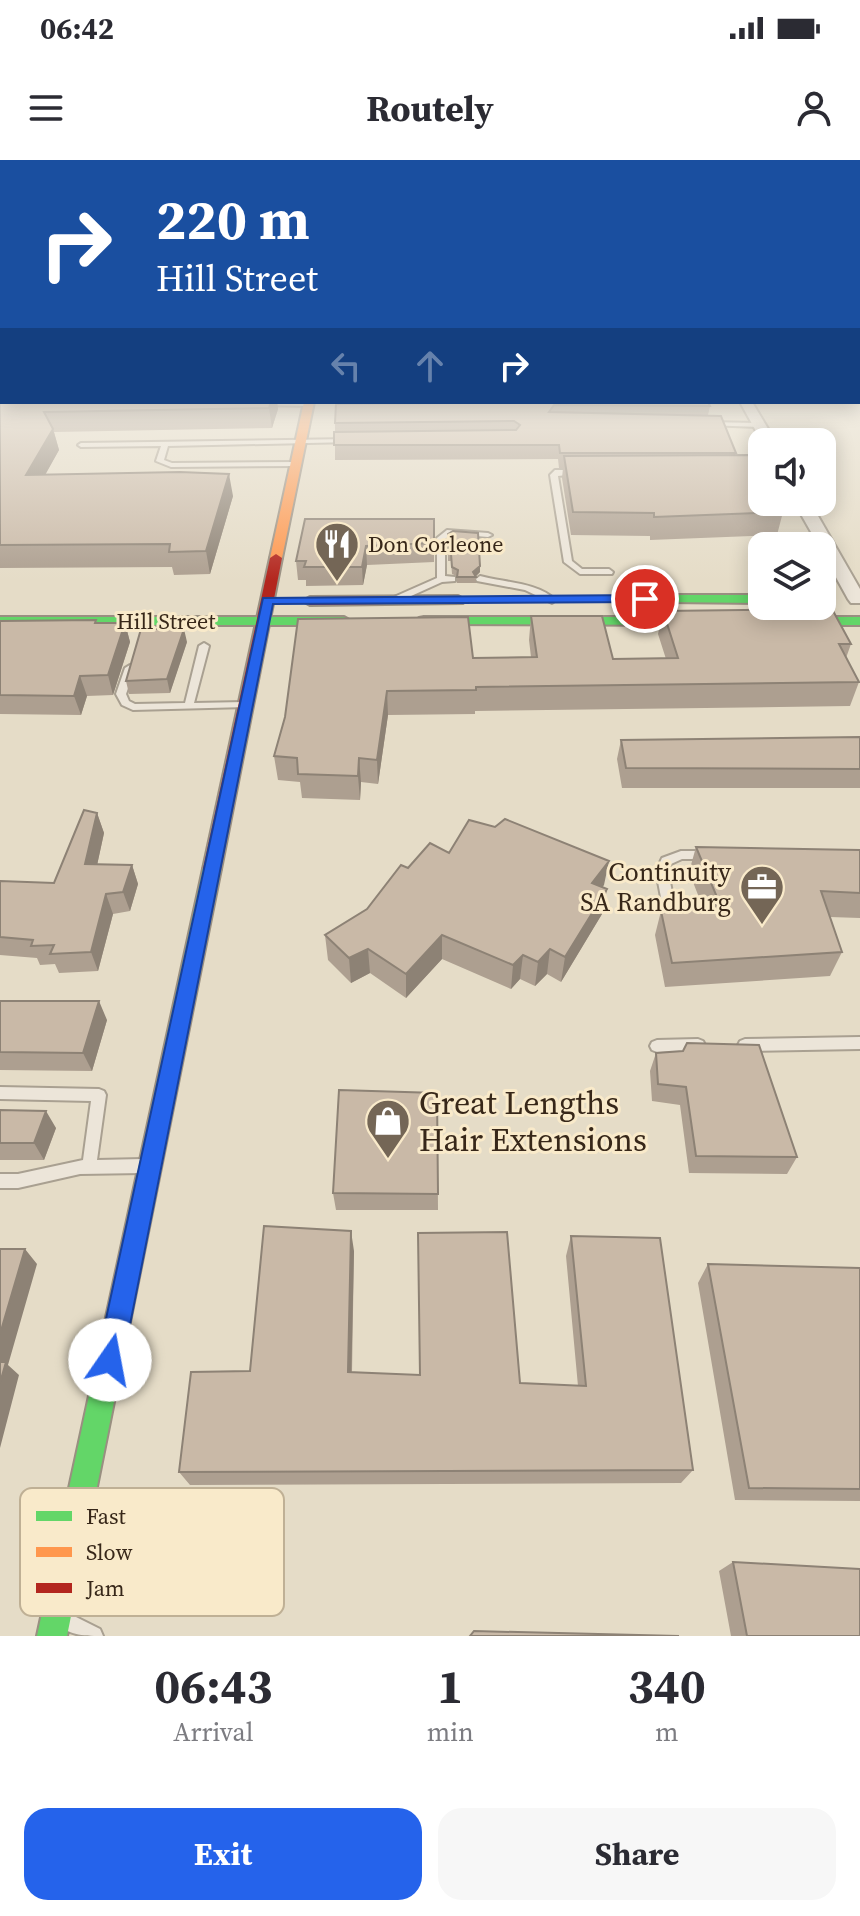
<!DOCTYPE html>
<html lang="en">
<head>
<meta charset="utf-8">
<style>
	body { margin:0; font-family:"Source Serif 4",serif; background:#f7f7f7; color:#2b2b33; height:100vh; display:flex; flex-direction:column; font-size:30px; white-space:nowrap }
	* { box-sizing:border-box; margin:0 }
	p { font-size:26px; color:#7c7c81 }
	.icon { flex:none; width:44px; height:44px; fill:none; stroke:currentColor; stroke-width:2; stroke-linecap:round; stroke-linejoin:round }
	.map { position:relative; height:1476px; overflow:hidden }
	.sheet { display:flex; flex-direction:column; background:#fff; flex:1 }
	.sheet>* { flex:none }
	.guide { position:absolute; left:0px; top:0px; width:860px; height:244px; box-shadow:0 4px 20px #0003; background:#1a4fa0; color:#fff; overflow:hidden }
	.tools { position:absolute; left:748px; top:268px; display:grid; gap:16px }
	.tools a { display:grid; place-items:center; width:88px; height:88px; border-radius:16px; background:#fff; box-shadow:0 4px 20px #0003; font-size:40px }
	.pin { position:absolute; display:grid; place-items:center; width:68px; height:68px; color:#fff; margin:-34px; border:4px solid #fff; border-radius:50%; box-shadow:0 2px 8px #0007 }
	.me { position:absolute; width:88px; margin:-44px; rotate:12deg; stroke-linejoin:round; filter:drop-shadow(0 0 6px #0008) }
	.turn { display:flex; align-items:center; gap:28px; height:168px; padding:0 24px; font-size:36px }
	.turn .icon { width:104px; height:104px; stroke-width:2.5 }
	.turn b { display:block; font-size:56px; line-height:68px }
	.lanes { display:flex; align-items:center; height:76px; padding:0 24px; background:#0003; justify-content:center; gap:40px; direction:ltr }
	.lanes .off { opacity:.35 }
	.eta { display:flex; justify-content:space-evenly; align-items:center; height:136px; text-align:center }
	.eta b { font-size:48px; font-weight:700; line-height:56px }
	.cta { display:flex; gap:16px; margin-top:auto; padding:16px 24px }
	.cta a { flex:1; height:92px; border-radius:24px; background:#2563eb; color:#fff; font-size:32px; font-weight:700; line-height:92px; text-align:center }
	.cta a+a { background:#f7f7f7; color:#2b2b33 }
	.status { display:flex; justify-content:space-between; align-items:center; height:56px; padding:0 40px; background:#fff; direction:ltr }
	.status svg { height:22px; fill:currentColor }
	header { display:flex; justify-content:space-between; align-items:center; height:104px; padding:0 24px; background:#fff; font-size:36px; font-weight:700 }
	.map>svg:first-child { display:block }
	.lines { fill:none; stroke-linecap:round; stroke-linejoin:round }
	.lane-casing { stroke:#a9a091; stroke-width:4 }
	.street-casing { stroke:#a9a091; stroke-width:4 }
	.fast-casing { stroke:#998f81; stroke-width:4 }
	.slow-casing { stroke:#998f81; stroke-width:4 }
	.jam-casing { stroke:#998f81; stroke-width:4 }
	.lane { fill:#ece5d9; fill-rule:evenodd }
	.street { fill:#ece5d9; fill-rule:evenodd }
	.fast { fill:#63d668; fill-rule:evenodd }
	.slow { fill:#ff974d; fill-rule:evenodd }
	.jam { fill:#b3261e; fill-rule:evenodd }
	.wall { fill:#ad9f90 }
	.shaded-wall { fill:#8d8275 }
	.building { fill:#c9b9a7; stroke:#8d8275; stroke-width:2 }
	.route { fill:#2563eb; stroke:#184099; stroke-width:2 }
	.labels { text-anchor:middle; stroke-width:6; stroke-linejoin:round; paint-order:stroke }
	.far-poi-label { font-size:22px; fill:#372719; stroke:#f9eaca; text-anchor:start }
	.far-street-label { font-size:22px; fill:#372719; stroke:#f9eaca }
	.poi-label { font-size:26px; fill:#372719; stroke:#f9eaca; text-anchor:end }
	.near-poi-label { font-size:32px; fill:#372719; stroke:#f9eaca; text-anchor:start }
	.key { fill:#f9eaca; stroke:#bfb095; stroke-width:2 }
	.key-label { font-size:22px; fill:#372719 }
</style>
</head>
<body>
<div class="status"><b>06:42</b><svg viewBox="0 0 49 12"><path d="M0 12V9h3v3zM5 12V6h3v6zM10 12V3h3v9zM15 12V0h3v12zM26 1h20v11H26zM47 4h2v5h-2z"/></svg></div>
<header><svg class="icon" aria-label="menu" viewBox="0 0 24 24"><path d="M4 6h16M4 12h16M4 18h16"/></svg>Routely<svg class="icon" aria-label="person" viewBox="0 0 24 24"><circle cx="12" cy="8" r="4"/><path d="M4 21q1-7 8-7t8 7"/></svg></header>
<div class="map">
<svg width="860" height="1476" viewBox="0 0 860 1476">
	<rect width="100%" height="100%" fill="#e5dcc7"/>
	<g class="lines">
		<g class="lane-casing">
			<path id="lane" d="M261,242H308L311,244L308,246L259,245V243Z
				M708,262L759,263L762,265L759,267L706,265L705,264Z
				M350,279L352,280V282L168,286L164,300L172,303L299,302L300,304L296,306L171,307L156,301L161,286L81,287L78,285L81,283Z
				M555,310H577L581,312L577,314L558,316L572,401L582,409H609L613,412L612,414H580L564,402L550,315Z
				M447,370L488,373L492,375L488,377L452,374L445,379V416L455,417V421L442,422L400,441H394V437L437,418V378Z
				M634,409L641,411L649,439L648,441L641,439L633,411Z
				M480,416C506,423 536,422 556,440L552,443L525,430L477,421L476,419Z
				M204,483L209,486L194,543L244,542L249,545L247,547L133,550L122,545L116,534L125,508L130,505L135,508L126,534L129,541L135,544L185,543L199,486Z
				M681,691H709L715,695L709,699H682L671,704L668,711L678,764L676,767H668L666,764L656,711L662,698Z
				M860,877V889L745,891L740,889L738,885L740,881L745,879Z
				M698,879L703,881L705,885L703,889L698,891L657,892L652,890L650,886L652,882L657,880Z
				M0,927L99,929L104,931L106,935L97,1000L143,999L148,1001L150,1006L148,1011L143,1013L80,1014L18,1028H0V1014H18L83,1000L91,941L0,939Z
				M70,1454L100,1469L103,1476C88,1476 67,1476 60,1464L63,1457Z"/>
		</g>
		<g class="street-casing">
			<path id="street" d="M740,242H752L776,282H762Z
				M794,342H810L860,429V443H851L848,439L822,392V386H819Z"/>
		</g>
		<g class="fast-casing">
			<path id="fast" d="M670,435H762V443L665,442L664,439Z
				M0,457H344L351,461L344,465H0Z
				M424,457H708L715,461L708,465L419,464V458Z
				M860,457V465H792L785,461L792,457Z
				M212,703L221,709L67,1476H37L203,709Z"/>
		</g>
		<g class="slow-casing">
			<path id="slow" d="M304,242H314L282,398L276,402L270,398Z"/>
		</g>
		<g class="jam-casing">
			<path id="jam" d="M276,394L282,398L221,709L212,715L203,709L270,398Z
				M458,436L465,440L463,443L310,445L303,441L310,437Z"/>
		</g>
		<use href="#lane" class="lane"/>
		<use href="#street" class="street"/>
		<use href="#fast" class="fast"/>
		<use href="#slow" class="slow"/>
		<use href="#jam" class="jam"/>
	</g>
	<path class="wall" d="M0,214L2,242H277L278,249L272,268L54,272L59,290L45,314L233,336L210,414L174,415L172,407L0,408Z
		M546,242H708L710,246L708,255L736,293L735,295L783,352L777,375L650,380V376L571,375L562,318L563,308H559L558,299L335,300V263Z
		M434,359V402L367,405L363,425L306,426V420H298L296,401Z
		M448,374L480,412L476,416V423H457V416L452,414L451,401H448Z
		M663,451L851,484L846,498L859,522L850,546L475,551V554L388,555L378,624L361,622L360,640L302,638L300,622L278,620L274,596L285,557L473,498L531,497L529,480L531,456L613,499H666L658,474Z
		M96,460L97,463H125L130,482L113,535L87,536L81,555L0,554V461Z
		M187,482L170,533L129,534L126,521Z
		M860,577V628H622L617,599L621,580Z
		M97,653L104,673L97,705H132L138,724L130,751L113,754L98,811L59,813L55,804L40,805L37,798L0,795V721L54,723Z
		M696,687L860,690V758L830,757L842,792L830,816L665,827L655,775L661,751L704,750L689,712Z
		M449,693L609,701L602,727L607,729L602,754L561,822L547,814L535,826L520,819L511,829L442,799L406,838L370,813L351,823L328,800L325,775L367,749L408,708Z
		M0,841L107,860L92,911L0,910Z
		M656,893L797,997L787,1014L689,1013L680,945L652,941L650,911Z
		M437,933L438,1050H336L333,1033Z
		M0,950L56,968L44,1000H0Z
		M571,1076L693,1310L681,1323L190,1325L179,1312L250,1211L354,1091L352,1213L578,1226L566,1096Z
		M708,1104L860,1108V1341L735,1340L698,1123Z
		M733,1402L860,1476H731L719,1411Z"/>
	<path class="shaded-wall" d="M271,242H277L278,249L272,268L269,248Z
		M53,269L59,290L33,337L26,315Z
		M229,314L233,336L210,414L206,391Z
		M366,386L367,405L363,425L362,407Z
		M480,406V412L475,417L473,412Z
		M125,463L130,482L113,535L108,515Z
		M184,469L187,482L170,533L167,519Z
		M80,516L87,536L81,555L74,536Z
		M387,531L388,555L378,624L377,600Z
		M359,598L361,622L360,640L358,616Z
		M97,653L104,673L93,724L85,704Z
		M609,701L604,725L588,748L592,723Z
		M132,705L138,724L130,751L123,732Z
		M607,729L602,754L561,822L565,797Z
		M106,734L113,754L98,811L91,792Z
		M442,775V799L406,838V814Z
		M368,789L370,813L351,823L349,798Z
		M550,789L547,814L535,826L538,802Z
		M523,795L520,819L511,829L513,805Z
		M99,841L107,860L92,911L83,893Z
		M46,951L56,968L44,1000L34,983Z
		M351,1071L354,1091L351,1228L348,1212Z
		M25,1089L37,1104L8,1205L19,1215L0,1288V1174Z"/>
	<path class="building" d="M0,214H2V242H271L269,248L44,252L53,269L26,315L180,312L229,314L206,391L169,392L170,384L0,385Z
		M551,242H708L710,246L554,245L549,252L721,256L736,293H560L559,285H334V272L516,270L520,265L514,261L335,263L336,244Z
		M751,295L762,315V342H777L783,352L654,357V353L573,352L564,296Z
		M305,359H434V383L366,386L362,407H304L306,401H296Z
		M453,371L478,373L480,406L473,412L476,417H457L458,410L452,407L451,394H448V374Z
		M832,449L851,484H839L859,522L476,527V530L387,531L377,600L359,598L358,616L298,614L297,598L274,596L285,557L298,459L468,457L473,498L537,497L531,456H602L613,499L678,498L663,451Z
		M96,460L95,463H125L108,515L80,516L74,536L0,535V461Z
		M141,469H184L167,519L126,521Z
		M860,577V609L626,608L621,580Z
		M84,650L97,653L85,704L132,705L123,732L106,734L91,792L50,794L54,785L31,786L33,780L0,777V721L54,723Z
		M505,659L609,701L592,723L607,729L565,797L550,789L538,802L523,795L513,805L442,775L406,814L368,789L349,798L325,775L367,749L401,705L408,708L430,683L449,693L469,660L495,667Z
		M696,687L860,690V733L821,731L842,792L672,803L661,751L722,749Z
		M0,841H99L83,893L0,892Z
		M687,883L759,885L797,997L696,996L686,927L658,924L656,893L683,891Z
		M339,930L437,933L438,1034L333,1033Z
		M0,950L46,951L34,983H0Z
		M264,1066L351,1071L348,1212L420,1215L418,1073L507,1072L520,1223L586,1226L571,1076L660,1078L693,1310L179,1312L191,1212L250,1211Z
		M0,1089H25L0,1174Z
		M708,1104L860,1108V1329L749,1328Z
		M0,1202H6L0,1223Z
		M733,1402L860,1409V1476H747Z
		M474,1471L679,1476H470Z"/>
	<linearGradient id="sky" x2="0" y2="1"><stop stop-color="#93bdd6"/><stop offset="0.51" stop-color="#f3efe6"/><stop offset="1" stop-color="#f3efe6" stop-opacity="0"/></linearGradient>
	<rect width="860" height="421" fill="url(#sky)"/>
	<path class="route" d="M645,435L649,436V442L273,444L123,1200L119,1209L110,1213L101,1209L97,1200L263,438Z"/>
	<defs>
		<g id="restaurant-pin" transform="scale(2.3)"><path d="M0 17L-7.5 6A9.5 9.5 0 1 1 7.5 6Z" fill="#746656" stroke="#f9eaca"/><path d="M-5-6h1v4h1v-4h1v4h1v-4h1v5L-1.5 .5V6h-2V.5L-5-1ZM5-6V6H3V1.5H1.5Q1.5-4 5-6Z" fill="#fff"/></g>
		<g id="office-pin" transform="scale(2.3)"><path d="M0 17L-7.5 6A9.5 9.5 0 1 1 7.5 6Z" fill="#746656" stroke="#f9eaca"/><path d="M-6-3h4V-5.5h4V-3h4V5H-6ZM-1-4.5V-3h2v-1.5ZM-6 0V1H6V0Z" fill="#fff"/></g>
		<g id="shop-pin" transform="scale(2.3)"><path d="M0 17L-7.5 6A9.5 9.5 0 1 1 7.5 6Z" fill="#746656" stroke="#f9eaca"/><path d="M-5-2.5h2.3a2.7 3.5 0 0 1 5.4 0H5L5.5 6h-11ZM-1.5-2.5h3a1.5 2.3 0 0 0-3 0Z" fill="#fff"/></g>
	</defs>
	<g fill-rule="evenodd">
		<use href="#restaurant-pin" x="337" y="384"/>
		<use href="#office-pin" x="762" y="727"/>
		<use href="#shop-pin" x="388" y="961"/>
	</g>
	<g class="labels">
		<g class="far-poi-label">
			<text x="368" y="392">Don Corleone</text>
		</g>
		<g class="far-street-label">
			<text x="166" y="469">Hill Street</text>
		</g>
		<g class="poi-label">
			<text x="731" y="721">Continuity<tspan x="731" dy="30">SA Randburg</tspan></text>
		</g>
		<g class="near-poi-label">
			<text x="419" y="954">Great Lengths<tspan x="419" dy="37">Hair Extensions</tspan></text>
		</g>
	</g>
	<rect x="20" y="1328" width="264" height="128" rx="12" class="key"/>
	<rect x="36" y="1351" width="36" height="10" fill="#63d668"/>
	<rect x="36" y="1387" width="36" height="10" fill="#ff974d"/>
	<rect x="36" y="1423" width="36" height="10" fill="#b3261e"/>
	<g class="key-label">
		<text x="86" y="1364">Fast</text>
		<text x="86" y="1400">Slow</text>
		<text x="86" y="1436">Jam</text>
	</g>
</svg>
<div class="tools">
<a><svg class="icon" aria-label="sound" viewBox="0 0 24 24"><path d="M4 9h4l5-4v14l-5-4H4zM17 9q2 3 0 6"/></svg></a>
<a><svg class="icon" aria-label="layers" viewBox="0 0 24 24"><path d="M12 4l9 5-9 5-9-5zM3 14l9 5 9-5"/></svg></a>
</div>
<div class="pin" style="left:645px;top:439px;background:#d93025"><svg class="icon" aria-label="arrive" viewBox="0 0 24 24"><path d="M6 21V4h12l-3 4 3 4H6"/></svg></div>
<svg class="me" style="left:110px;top:1200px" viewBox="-20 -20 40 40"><circle r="19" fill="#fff"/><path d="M0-13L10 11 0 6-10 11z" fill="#2563eb"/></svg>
<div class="guide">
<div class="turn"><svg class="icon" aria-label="right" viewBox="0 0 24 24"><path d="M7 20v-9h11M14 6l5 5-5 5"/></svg><div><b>220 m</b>Hill Street</div></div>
<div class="lanes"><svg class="icon off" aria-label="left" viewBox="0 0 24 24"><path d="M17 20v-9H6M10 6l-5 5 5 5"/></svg><svg class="icon off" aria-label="ahead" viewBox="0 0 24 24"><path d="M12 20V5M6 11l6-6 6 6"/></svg><svg class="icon" aria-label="right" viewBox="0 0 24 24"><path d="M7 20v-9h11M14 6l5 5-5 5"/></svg></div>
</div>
</div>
<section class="sheet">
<div class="eta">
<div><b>06:43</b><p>Arrival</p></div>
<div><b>1</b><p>min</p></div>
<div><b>340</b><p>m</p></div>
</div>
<div class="cta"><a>Exit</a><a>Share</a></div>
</section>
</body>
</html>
